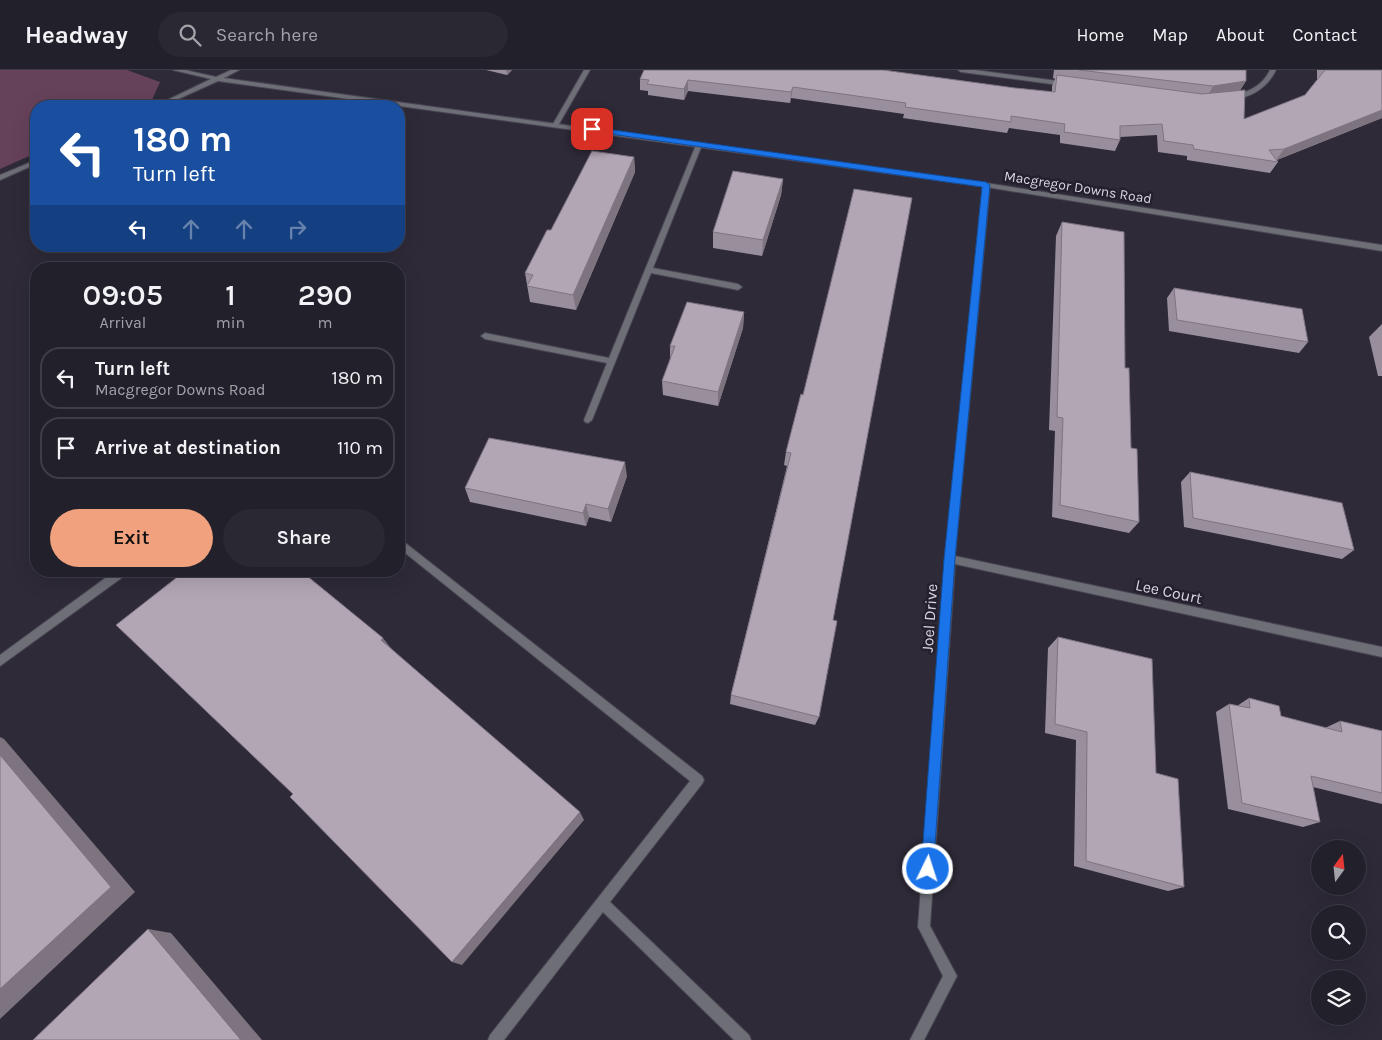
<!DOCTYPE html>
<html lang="en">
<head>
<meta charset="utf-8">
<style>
	body { margin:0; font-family:Karla,sans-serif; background:#2a2832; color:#f1f3f6; height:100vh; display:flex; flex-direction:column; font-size:19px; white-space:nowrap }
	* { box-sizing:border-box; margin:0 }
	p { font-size:16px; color:#a2a3a8 }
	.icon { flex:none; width:28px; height:28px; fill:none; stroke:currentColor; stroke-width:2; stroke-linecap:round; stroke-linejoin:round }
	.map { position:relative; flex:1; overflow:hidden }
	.side { position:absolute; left:30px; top:192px; width:375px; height:315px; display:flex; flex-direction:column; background:#22202a; border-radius:20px; box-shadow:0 5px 20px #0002,0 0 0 1px #3f3e47 }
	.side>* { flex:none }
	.banner { position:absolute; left:30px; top:30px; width:375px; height:152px; border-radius:20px; box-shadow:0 5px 20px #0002,0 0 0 1px #3f3e47; background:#1a4fa0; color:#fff; overflow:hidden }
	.needle { width:32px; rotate:15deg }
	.tools { position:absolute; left:1311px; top:770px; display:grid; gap:10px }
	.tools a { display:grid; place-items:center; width:55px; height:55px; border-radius:50%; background:#22202a; box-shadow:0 5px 20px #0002,0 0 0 1px #3f3e47; font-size:25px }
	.pin { position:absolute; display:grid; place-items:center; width:42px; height:42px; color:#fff; margin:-21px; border-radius:10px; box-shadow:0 2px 8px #0006 }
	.me { position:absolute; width:55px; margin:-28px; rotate:4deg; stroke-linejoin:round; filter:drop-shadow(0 0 4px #0008) }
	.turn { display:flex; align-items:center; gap:18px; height:105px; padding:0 20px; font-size:22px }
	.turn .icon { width:65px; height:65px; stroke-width:2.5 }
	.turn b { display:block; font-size:35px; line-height:42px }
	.lanes { display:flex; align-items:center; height:48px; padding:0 20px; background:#0003; justify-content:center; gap:25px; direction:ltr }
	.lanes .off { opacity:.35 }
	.eta { display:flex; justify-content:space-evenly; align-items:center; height:85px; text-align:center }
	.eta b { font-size:30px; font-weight:600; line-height:35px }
	.primary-button { display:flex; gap:10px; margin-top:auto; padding:10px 20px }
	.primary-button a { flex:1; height:58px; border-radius:30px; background:#f1a17d; color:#111; font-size:20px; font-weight:600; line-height:58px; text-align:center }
	.primary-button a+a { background:#2a2832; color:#f1f3f6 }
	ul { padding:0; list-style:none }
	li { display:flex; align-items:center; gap:15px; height:62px; margin:0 10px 8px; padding:0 10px; border:2px solid #3f3e47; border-radius:20px }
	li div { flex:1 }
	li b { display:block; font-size:19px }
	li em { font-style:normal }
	header { display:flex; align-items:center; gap:30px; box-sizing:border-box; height:70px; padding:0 25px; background:#22202a; border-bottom:1px solid #3f3e47 }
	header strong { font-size:24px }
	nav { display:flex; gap:28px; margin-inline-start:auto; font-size:18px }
	.search { width:350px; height:45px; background:#2a2832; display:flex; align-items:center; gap:12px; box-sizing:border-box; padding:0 18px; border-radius:28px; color:#a2a3a8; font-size:19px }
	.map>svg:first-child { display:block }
	.green { fill:#66425a }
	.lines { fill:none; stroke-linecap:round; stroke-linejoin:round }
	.service-casing { stroke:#494553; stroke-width:2 }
	.minor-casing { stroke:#494553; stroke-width:2 }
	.tertiary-casing { stroke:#494553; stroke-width:2 }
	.service { fill:#6d6e76; fill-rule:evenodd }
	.minor { fill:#6d6e76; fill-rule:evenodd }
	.tertiary { fill:#6d6e76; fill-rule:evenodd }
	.wall { fill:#998f9c }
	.shaded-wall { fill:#7d747f }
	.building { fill:#b2a6b5; stroke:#7d747f }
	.route { fill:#1a73e8; stroke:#114b97 }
	.labels { text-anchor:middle; stroke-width:5; stroke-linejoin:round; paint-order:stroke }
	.far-street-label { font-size:14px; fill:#d7d5de; stroke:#24202e }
	.street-label { font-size:16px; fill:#d7d5de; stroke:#24202e }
</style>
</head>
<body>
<header>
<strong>Headway</strong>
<div class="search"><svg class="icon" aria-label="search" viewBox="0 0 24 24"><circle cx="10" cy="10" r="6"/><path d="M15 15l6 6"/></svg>Search here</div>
<nav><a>Home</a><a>Map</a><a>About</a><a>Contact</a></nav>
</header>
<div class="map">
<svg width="1382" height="970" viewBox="0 0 1382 970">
	<rect width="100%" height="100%" fill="#2e2a38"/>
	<path class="green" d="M0,0H127L160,12L152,30L139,36H36V83L0,99Z"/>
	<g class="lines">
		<g class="service-casing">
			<path id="service" d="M699,73L702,75L653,198L738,214L742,217L738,220L651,203L592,350L588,353L585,352L584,350L607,293L485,269L481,266L485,263L609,288L696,75Z
				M399,468L702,706L704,710L702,714L610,832L749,965L751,970H734L603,842L504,970H488L490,965L690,711L399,478Z
				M115,501H128L127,504L0,596V585Z"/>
		</g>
		<g class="minor-casing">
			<path id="minor" d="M584,0H590L559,54L554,55L553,54Z
				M958,0H975L1066,12L1069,14L1066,16L961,2Z
				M1270,0H1276C1268,17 1249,30 1230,29V27C1247,22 1262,17 1270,0Z
				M983,113L990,115L955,486L1382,577V587L955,494L930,856L957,906L924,970H910L943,906L918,857L945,489Z"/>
		</g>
		<g class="tertiary-casing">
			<path id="tertiary" d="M173,0H185L216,7L231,0H239L224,8L986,113L1382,175V181L986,117L218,11L163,36H155L211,9Z
				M36,90V94L0,110V105Z"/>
		</g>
		<use href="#service" class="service"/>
		<use href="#minor" class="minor"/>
		<use href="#tertiary" class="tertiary"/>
	</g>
	<path class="wall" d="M486,0H512L507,5Z
		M1054,0H1246V11L1240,20L1244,49L1305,25L1317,10V0H1382V48L1277,90L1278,92L1270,103L1187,90V86L1158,82L1157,65L1120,67V70L1115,81L1060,73V65L1009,58L1007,63L903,48L904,44L791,28L790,33L688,21L684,30L648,25V21L640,20V9L1015,18L1052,22V16L1055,9L1053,8Z
		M634,87L635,102L576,240L530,232L525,203L551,160Z
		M783,109L781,125L762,186L713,178V162Z
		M1062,152L1125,298L1131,378L1139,452L1129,463L1052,447L1055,361L1049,360L1056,166Z
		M1174,218L1308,272L1299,283L1169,261L1167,228Z
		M744,242L743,258L718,336L663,325L662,311L670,290V276Z
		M1382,254V306H1378L1369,267Z
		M801,324L833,550L819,647L815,655L730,634L731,625L787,396L784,395L786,382Z
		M1190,402L1354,480L1342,489L1184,457L1181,412Z
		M627,406L611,452L589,447L586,456L470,432L465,418Z
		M1058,567L1156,703L1184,817L1168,821L1074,796L1076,670L1045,663L1048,578Z
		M1249,628L1281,646L1325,658L1340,651L1382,661V734L1313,717L1320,752L1303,757L1228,739L1216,642L1229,634L1237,636Z"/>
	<path class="shaded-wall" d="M506,0H512L507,5Z
		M688,10V21L684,30V19Z
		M1246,11L1239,22L1207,27L1213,16Z
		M793,17L791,28L790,33L791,22Z
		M1382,40V48L1276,90L1284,79Z
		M634,87L635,102L576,240L573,225Z
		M783,109L781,125L762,186L763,170Z
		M744,242L743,258L718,336V322Z
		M625,392L627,406L611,452L608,439Z
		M586,434L589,447L586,456L583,443Z
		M383,568L394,582L381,570Z
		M0,667L4,669L135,822L0,949Z
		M580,742L584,750L462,895L452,892Z
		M148,859L171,863L262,970H241Z"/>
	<path class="building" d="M644,0H883L1015,18L1055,22L1057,5L1202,24L1245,20L1244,49L1305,25L1325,0H1382V40L1284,79L1269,80L1278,92L1194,79L1193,75L1164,71L1162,54L1120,56V70L1064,62L1065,54L1011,46V52L905,37L906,33L793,17L791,22L688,10L684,19L647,14L649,10L640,9Z
		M1079,0H1246V11L1213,16Z
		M592,81L634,87L573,225L527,216L533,205L525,203L547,160H551Z
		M733,101L783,109L763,170L713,162Z
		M854,119L912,128L833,550L837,551L819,647L731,625L791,383L786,382L801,324L803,325Z
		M1062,152L1124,162L1125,298H1129L1131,378L1137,379L1139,452L1060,435L1063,348L1057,347Z
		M1174,218L1302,239L1308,272L1177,250Z
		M687,232L744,242L718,322L662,311L675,276H670Z
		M489,368L625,392L608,439L586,434L583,443L465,418Z
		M1190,402L1342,433L1354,480L1193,448Z
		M185,501H301L383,568L381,570L580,742L452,892L290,727L293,724L116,555Z
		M1058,567L1152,589L1156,703L1178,709L1184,817L1086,791L1087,662L1055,654Z
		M1249,628L1279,636L1281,646L1342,662L1340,651L1382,661V723L1311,706L1320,752L1242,733L1229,634L1250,638Z
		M0,685L111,817L0,919Z
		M148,859L241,970H33Z"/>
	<path class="route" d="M592,57L986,112L990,115L955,489L933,804L928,806L923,804L921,799L944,489L982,117L589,61V58Z"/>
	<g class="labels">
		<g class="far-street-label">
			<text transform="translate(1078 117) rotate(9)" y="5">Macgregor Downs Road</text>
		</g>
		<g class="street-label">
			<text transform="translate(1169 521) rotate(12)" y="6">Lee Court</text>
			<text transform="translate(929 548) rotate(-86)" y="6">Joel Drive</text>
		</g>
	</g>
</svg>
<div class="tools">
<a><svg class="needle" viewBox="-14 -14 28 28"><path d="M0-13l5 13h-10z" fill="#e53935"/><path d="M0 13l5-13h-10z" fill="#a2a3a8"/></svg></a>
<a><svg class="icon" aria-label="search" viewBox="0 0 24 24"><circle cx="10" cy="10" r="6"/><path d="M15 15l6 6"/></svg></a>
<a><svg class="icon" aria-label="layers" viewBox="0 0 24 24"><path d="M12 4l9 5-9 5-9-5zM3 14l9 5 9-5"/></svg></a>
</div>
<div class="pin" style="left:592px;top:59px;background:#d93025"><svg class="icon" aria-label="arrive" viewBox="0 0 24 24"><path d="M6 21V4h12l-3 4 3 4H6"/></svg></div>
<svg class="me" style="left:928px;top:799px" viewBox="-20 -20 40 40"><circle r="17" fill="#1a73e8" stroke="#fff" stroke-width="3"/><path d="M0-11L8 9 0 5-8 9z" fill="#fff"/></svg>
<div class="banner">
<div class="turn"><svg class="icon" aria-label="left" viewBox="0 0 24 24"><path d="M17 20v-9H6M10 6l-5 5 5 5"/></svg><div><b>180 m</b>Turn left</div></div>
<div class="lanes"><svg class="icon" aria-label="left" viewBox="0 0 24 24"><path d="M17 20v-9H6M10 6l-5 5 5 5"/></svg><svg class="icon off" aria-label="ahead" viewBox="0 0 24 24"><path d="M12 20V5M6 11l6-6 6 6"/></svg><svg class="icon off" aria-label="ahead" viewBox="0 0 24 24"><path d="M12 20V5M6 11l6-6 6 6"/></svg><svg class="icon off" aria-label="right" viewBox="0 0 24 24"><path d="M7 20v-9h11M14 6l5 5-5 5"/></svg></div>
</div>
<section class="side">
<div class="eta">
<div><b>09:05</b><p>Arrival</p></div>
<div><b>1</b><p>min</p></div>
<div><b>290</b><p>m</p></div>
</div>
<ul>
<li><svg class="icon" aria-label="left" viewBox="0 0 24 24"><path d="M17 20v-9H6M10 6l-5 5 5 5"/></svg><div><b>Turn left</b><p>Macgregor Downs Road</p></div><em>180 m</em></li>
<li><svg class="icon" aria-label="arrive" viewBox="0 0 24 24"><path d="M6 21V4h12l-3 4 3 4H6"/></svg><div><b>Arrive at destination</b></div><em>110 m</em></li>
</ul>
<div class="primary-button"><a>Exit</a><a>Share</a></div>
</section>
</div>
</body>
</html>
